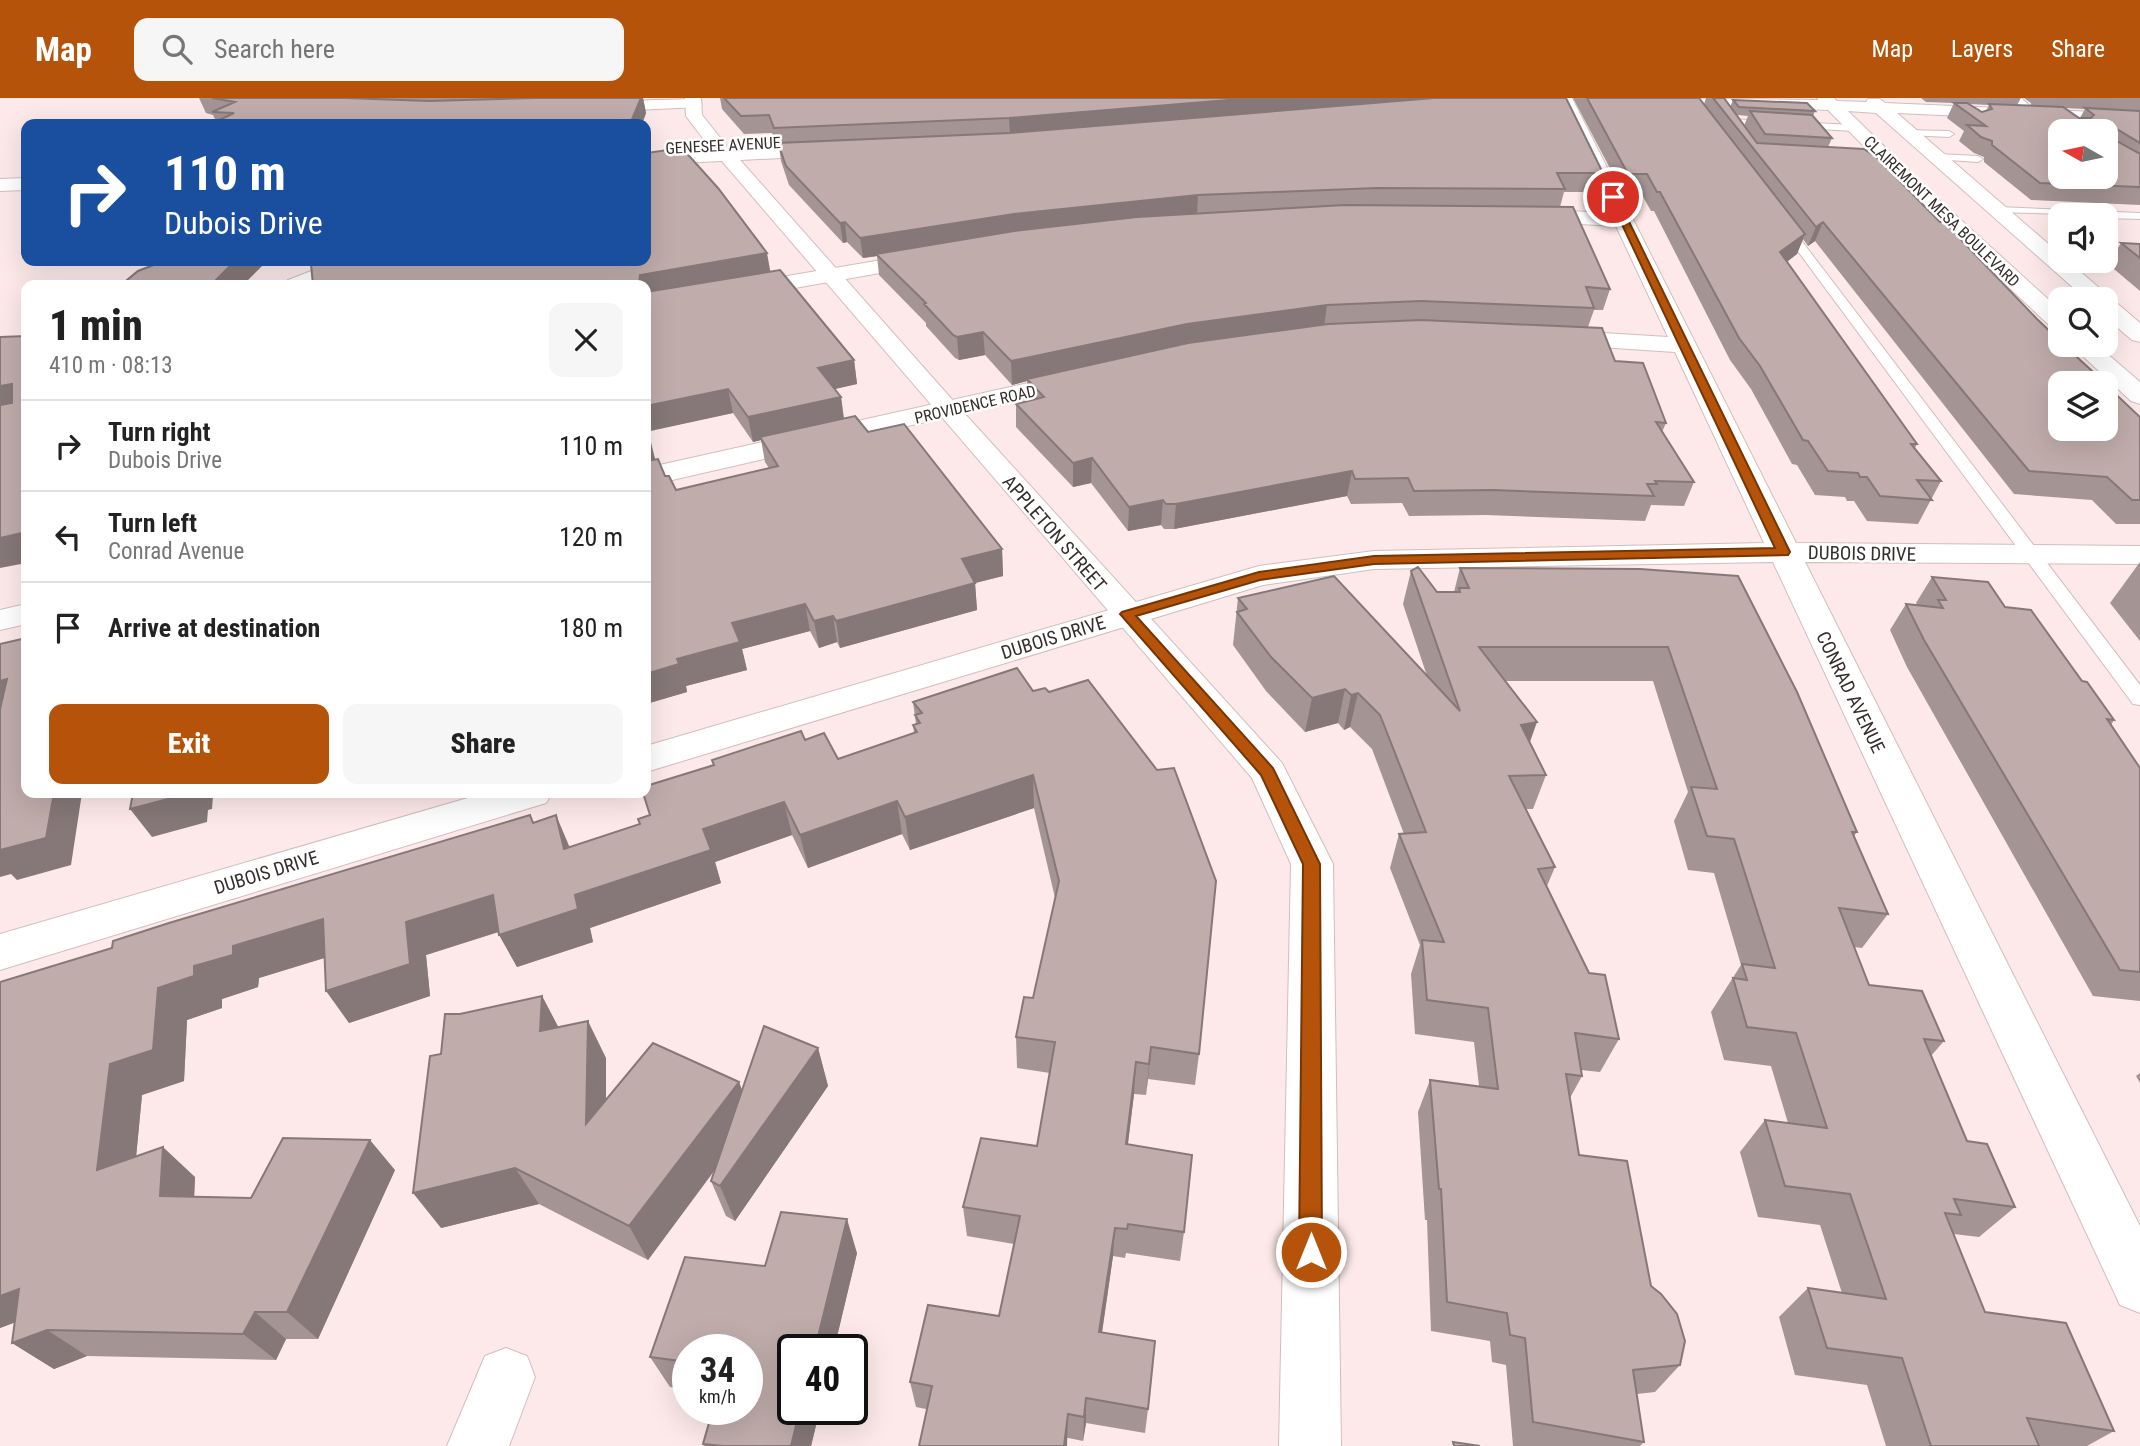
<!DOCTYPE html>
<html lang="en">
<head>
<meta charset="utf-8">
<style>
	body { margin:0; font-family:"Roboto Condensed",sans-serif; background:#f6f6f6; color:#222; height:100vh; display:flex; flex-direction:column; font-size:26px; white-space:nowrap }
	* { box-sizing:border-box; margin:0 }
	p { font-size:23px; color:#767676 }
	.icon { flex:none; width:38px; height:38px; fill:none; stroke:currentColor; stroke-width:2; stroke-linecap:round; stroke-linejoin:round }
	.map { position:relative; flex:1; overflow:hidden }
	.drawer { position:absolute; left:21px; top:182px; width:630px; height:518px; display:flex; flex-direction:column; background:#fff; border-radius:14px; box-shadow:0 7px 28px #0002 }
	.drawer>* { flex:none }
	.hud { position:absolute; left:21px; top:21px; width:630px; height:147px; border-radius:14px; box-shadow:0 7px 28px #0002; background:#1a4fa0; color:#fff; overflow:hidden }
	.needle { width:46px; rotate:279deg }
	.buttons { position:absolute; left:2048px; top:21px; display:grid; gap:14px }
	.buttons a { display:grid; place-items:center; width:70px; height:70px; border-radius:14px; background:#fff; box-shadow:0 7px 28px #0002; font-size:35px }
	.speed { position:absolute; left:672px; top:1236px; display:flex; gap:14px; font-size:35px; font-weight:700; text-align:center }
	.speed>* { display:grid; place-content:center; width:91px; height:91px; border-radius:50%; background:#fff; box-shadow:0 7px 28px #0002; line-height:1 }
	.speed small { font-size:18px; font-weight:400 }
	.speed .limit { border:4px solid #111; border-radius:10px; background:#fff; color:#111 }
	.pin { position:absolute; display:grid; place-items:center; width:60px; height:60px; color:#fff; margin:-30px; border:4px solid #fff; border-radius:50%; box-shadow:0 2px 7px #0007 }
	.me { position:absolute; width:77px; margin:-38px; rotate:0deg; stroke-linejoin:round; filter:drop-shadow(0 0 5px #0008) }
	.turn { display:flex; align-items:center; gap:24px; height:147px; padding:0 28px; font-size:32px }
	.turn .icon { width:91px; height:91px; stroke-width:2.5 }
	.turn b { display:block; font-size:49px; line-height:60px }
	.round { display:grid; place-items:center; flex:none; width:74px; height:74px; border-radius:14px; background:#f6f6f6 }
	.headline { display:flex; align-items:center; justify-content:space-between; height:119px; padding:0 28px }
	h1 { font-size:42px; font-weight:800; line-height:52px }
	.button { display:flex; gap:14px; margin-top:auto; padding:14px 28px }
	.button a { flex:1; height:80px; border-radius:14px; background:#b45309; color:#fff; font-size:28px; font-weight:800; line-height:80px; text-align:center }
	.button a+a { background:#f6f6f6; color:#222 }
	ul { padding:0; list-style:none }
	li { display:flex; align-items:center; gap:21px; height:91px; padding:0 28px; border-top:2px solid #e0e0e0 }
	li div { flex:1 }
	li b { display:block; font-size:26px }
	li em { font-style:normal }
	header { display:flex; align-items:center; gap:42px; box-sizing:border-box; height:98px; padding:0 35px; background:#b45309; color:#fff }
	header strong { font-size:33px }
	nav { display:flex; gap:38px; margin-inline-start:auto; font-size:24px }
	.search { width:490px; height:63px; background:#f6f6f6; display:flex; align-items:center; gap:18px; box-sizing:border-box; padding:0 24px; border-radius:14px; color:#767676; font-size:26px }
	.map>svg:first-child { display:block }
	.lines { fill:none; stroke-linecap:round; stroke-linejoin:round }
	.service-casing { stroke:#d1bebd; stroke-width:2 }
	.minor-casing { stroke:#d1bebd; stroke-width:2 }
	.tertiary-casing { stroke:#d1bebd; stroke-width:2 }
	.primary-casing { stroke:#d1bebd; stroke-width:2 }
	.service { fill:#fff; fill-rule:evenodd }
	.minor { fill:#fff; fill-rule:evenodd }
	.tertiary { fill:#fff; fill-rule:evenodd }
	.primary { fill:#fff; fill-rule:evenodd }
	.wall { fill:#a49493; fill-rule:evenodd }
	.shaded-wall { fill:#867878 }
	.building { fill:#bfacab; stroke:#867878; stroke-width:2; fill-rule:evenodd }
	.route { fill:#b45309; stroke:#753606; stroke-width:2 }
	.labels { text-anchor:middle; stroke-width:5; stroke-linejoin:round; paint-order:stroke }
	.far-street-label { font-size:16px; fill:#352e2d; stroke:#fff }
	.street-label { font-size:19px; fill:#352e2d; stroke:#fff }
</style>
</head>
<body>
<header>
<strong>Map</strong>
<div class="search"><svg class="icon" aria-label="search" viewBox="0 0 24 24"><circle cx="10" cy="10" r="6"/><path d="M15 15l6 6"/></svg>Search here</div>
<nav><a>Map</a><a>Layers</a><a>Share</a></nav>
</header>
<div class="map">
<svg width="2140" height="1348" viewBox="0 0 2140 1348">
	<rect width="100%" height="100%" fill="#fde9e9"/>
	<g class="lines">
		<g class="service-casing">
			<path id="service" d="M2011,0H2021L2029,7L2022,9Z
				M1729,21L1854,27L1859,30L1854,33L1732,26L1727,23Z
				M1905,32L1949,33L1954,36L1949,39L1908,37L1903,34Z
				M1937,56L1978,58L1983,61L1978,64L1934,61V57Z
				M1997,109L2140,115V121L2105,120V117L1993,114V110Z
				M1780,125H1788L2140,587V607L2133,606L1780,129Z"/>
		</g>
		<g class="minor-casing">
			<path id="minor" d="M1556,0H1572L1796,445L2140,448V466L1805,464L2140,1128V1215L2120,1207L1773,464L1374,471L1263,487L646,674V648L1259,468L1374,453L1764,445L1675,254L1554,246L1546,244L1542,239L1546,234L1554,232L1668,239L1616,128L1525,123L1518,121L1515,117L1518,113L1525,111L1610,115Z
				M694,1L702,6L700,9L592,14L584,9L592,4Z
				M929,154L937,155L940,160L937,165L646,216V202Z
				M337,163H366L363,168L315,187H285L288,182Z
				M1078,274L1087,277L1091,282L1087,287L646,388V370Z
				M26,506V526L0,532V512Z
				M485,695H552L546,705L0,872V836Z
				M506,1250L527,1258L535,1279L509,1348H447L485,1258Z"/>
		</g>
		<g class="tertiary-casing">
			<path id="tertiary" d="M685,0H701L702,17L726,47L723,51H711L686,18Z
				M727,53L733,54L956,306L1282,665L1333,766L1341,1348H1279L1291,766L1252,680L721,62L718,58L721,54Z"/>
		</g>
		<g class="primary-casing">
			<path id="primary" d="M1644,0L1819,2L1817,0H1834L1837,3L1866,4L1868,1H1880L1885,5L2140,16V26L1897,15L2060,156V163H2068L2140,225V244L2132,242L2105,219V201H2086L1876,15L1848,13L1938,101L2060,212V232L2052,230L1924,109L1828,12L1652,5Z
				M832,48L838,49L841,53L838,57L646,67V57Z
				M26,80V92L0,93V81Z
				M2071,247H2097L2140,284V306L2131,303Z"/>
		</g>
		<use href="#service" class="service"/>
		<use href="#minor" class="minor"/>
		<use href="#tertiary" class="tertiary"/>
		<use href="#primary" class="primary"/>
	</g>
	<path class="wall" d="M199,0H643L646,15L642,26H215V24L216,23L213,17L206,15Z
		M720,0H1566L1603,75L1597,94H1564L1560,109L1610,191L1603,212H1594L1588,229L1615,263L1666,325L1662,334L1694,384L1684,408L1651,407L1645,423L1486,417L1409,418L1402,405L1351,406L1347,398L1174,431H1164L1161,427L1128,433L1091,385L1073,389L1016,329V306L1028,303L1027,283L1012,287L985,257L959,262L955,260L926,228V225L879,177L877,158L863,160L847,144L843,145L789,87L781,63L779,48H777L772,35L744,36L722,11Z
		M1573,0H1699L1704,6L1706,0H1713L1730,9L1733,2L1815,13L1813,18L1832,40L1828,49L2037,221L2140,319V426H2116L2092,402L2014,396L1815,143L1808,148L1803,141L1797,156L1787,164L1917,346L1915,350L1941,383L1918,426L1867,423L1854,403H1847L1845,399L1815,397L1797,367L1792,366L1751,291L1730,262L1654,113H1651L1641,95H1623ZM1737,17L1748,18L1744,28Z
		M1921,0H2021L2017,7L2031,8V5L2024,0H2140V107L2031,102L1984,64V59L1974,55L1959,43L1964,33L1947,20L1954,5L1926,4ZM1969,6L1989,7L1986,13L1982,14ZM2064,10L2085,11L2080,20H2079Z
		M2121,145L2140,146V193L2108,166Z
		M317,163H646L770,174L854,262L857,286L834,291L841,299L844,320L868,334L1002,451L1003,478L975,485L977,512L840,550L837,544L819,550L810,533L742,551L747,572L686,588L687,594L646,606V187ZM733,315L753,344L761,342L765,364L769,370L676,392L665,378L655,362L647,333Z
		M2140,464V543L2110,505Z
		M1460,470L1640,471L1857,734L1854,738L1888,816L1862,850L1854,849L1869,887L1944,943L1931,958L1967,1043L2015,1109L1979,1139L1954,1136L1985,1214L2114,1333L2087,1348H1886L1867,1287L1795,1277L1779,1219L1808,1190L1842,1195L1820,1127L1758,1119L1740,1054L1765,1022L1788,1025L1771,968L1724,962L1711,914L1741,867L1714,775L1688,772L1674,723L1688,694L1653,583H1505L1530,645L1546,677L1533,711H1526L1555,769L1547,788L1619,941L1600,974L1581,972L1582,978L1570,1000L1579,1057L1651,1188L1680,1267L1655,1294L1637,1296L1644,1344L1640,1348H1513L1506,1267L1492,1264L1490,1243L1431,1233L1427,1122H1425L1418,1014L1430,982L1479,988L1474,944L1415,936L1411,876L1420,847L1390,770L1399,736H1404L1372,651L1350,629L1344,632L1338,625L1305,634L1266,593L1233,547L1238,500L1427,578L1403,506L1411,473L1437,494H1454Z
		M1932,479L2005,509L2082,583L2114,622L2111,627L2140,670V903L2093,898L1907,569L1890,532L1906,506L1917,507L1916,505Z
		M1017,570L1199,956L1195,987L1148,981L1146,997L1134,996L1128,1046L1184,1134L1180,1163L1126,1155L1125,1160L1113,1158L1102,1235L1148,1311L1145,1335L1086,1325L1083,1343L916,1309L910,1284L999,1218L1014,1146L967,1138L963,1109L1037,1048L1050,975L1017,970L1016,939L1033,900L1055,800L1034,710L910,752L902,736L808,770L792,737L715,764L721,785L590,830L593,844L517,869L499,834L426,857L430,898L349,925L325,860L259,880L258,889L222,901V910L187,922L184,983L142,997L136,1058L195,1079L194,1098L251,1100L395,1072L318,1241H286L276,1262L87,1258L54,1271L12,1245L15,1224L0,1230V884L534,724L570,749L640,726L650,717L713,667L712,662L805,642L838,661L914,635L913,627L916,626L913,604Z
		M542,898L558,929L606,960V1001L739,984L742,992L818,950L828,988L735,1123L726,1118L711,1083L715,1072L648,1162L539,1106L441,1130V956L460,916Z
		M2140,975V985L2136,978Z
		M857,1155L811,1348H704L703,1346L747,1251H688V1292L670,1289L650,1259L765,1168Z"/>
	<path class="shaded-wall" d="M641,0H643L646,15L642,26H630Z
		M1253,0H1454L1010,37L1009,20Z
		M1198,97L1197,116L876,156L877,158L863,160L860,140L1014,116Z
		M845,124L847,144L843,145L840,125Z
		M1823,124L1815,143L1808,148L1816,129Z
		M1805,136L1797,156L1771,175L1780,154Z
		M767,155L771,177L646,199V187H639L640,177Z
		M235,163H267L243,187H211Z
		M1327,207L1324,229L1027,281V283L1012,287L1011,263L1187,226Z
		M983,234L985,257L959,262L957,239Z
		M854,262L857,286L822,294L818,270Z
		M12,286L26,308L0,315V288Z
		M728,291L733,315L646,334V308Z
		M841,299L844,324L760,339L761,342L753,344L748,319Z
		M650,340L656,365L646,368V341Z
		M1092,360L1091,385L1073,389V365Z
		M1352,373L1347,398L1174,431L1176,406Z
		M1163,402L1161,427L1128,433L1129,409Z
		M26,434V465L0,470V440Z
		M1002,451L1003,478L975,485L977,512L840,550L836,523L962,461Z
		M805,506L810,533L742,551L747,572L686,588L687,594L646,606V576L677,561L732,525Z
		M833,518L837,544L819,550L814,523Z
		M7,581L0,615V583Z
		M1345,591L1338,625L1305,634L1312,600Z
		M1358,595L1350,629L1344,632L1351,597Z
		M1537,624L1525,658L1521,627Z
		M1033,677L1034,710L910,752L905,719Z
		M54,695H82L71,767L17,782L11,776L0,779V752Z
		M187,695H223L213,698L212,711L208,712L207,724L152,739L130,711Z
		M897,703L902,736L808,770L800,737Z
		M784,704L792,737L715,764L721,785L590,830L593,844L517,869L499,837L703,731Z
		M556,717L570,750L564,751Z
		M493,797L510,830L426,857L430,898L349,925L326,893L406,824Z
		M323,821L346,853L259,880L258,889L222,901V910L187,922L184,983L142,997L132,1102L97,1072L110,966L158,890L194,868L233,848Z
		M542,898L562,936L540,933Z
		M588,923L606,960V1062L586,1026Z
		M1151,949L1148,981L1146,997L1149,966Z
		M818,950L828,988L735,1123L720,1088Z
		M1136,964L1134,996L1124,1076L1126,1046Z
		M739,984L752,1021L648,1162L629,1128Z
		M370,1042L395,1072L318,1241L287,1214Z
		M163,1049L195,1079L193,1127L160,1098Z
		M515,1070L539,1106L441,1130L413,1095Z
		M847,1121L857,1155L834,1251H815Z
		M1115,1130L1113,1158L1098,1261L1099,1234Z
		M0,1188L19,1191L27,1220L0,1230Z
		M255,1214L286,1241L276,1262L243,1236Z
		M47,1232L87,1258L54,1271L12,1245Z
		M1086,1300V1325L1083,1343L1084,1319Z
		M800,1311H820L811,1348H791Z
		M1068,1316L1067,1348H1064Z"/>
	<path class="building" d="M212,0H346L429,3L534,0H641L630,26L215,24L234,15L212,14L235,4Z
		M724,0H1253L1009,20L774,30L769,17L741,18Z
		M1434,0H1566L1603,75H1557L1565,91L1377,90L1198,97L1014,116L860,140L845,124L840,125L786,68L778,45L1010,35Z
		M1587,0H1699L1805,136L1780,154L1917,346H1911L1941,383L1917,382L1932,402L1880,398L1867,379H1860L1858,375L1828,373L1808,343L1803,342L1760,268L1739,240L1660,94H1657L1647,76H1628Z
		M1713,0H1724L1757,45L1864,51L1876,59L1940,124H1944L2037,221L2060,243V247H2064L2105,285H2060V331H2105V286L2140,319V402H2132L2107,379L2029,373L1823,124L1816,129Z
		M1733,2L1807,5L1815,13L1739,9Z
		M1954,5H1967L1982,14L1992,11L1989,6L2063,9L2079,20H2091L2094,17L2085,10L2140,13V45L2115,30H2112L2113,41L2140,56V89L2040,85L1992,47V43L1981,39L1967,27L1986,28ZM2060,33H2105V79H2060Z
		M1750,13L1812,17L1832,40L1765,36Z
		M682,50L718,90L767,155L640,177L639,187H313L311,166L319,163H646V55Z
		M1345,107L1573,109L1610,191L1586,189L1594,210L1421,203L1327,207L1187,226L1011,263L983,234L957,239L953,237L924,206L926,205L876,156L1014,133L1137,119Z
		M2121,145L2140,146V160Z
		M164,163H235L211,187H121L138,173Z
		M780,172L854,262L818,270L841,299L748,319L728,291L646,308V194Z
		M1421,222L1602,230L1615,263L1643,265L1666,325L1656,324L1694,384L1655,383L1657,386H1647L1654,398L1493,392L1414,393L1408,380L1355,381L1352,373L1176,406H1166L1163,402L1129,409L1092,360L1073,365L1016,306L1044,299L1027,281L1188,245L1328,226Z
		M26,238V434L0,440V307L12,305V286L0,288V239Z
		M855,318L868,334L904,326L1002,451L962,461L975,485L836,523L833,518L814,523L805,506L732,525L740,544L677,561L679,566L646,576V363L658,361L665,378H669L676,392L778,368L760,339Z
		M646,331L650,340L646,341Z
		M1418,469L1437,494H1460L1459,490H1469L1460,470L1640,471L1738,478L1797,594L1857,734H1852L1888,816L1839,810L1869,887L1922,893L1944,943L1924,941L1967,1043L1987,1046L2015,1109L1954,1101L1961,1117L1945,1115L1985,1214L2066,1225L2114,1333L2027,1320L2039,1348H1931L1902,1260L1827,1250L1808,1190L1886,1201L1850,1096L1785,1088L1765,1022L1827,1030L1796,935L1747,929L1733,880L1747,882L1742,866L1775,870L1734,741L1707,738L1691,689L1717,691L1668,549H1479L1537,624L1521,627L1546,677L1509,678L1555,769L1538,771L1589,875L1605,877L1619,941L1575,935L1582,978L1566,976L1579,1057L1627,1063L1651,1188L1661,1196L1677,1216L1685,1243L1680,1267L1633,1272L1644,1344L1533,1324L1525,1240L1510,1237L1507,1215L1447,1204L1441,1091H1439L1430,982L1498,991L1488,910L1427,902L1422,842L1444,844L1399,736L1426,734L1380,617L1358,595L1351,597L1345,591L1312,600L1271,559L1237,514L1247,511L1238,500L1334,478L1460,613L1411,473Z
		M1932,479L1988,484L2005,509L2031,512L2082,583L2087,584L2114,622L2107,621L2140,670V874L2120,872L1924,542L1906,506L1943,510L1938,502H1946Z
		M26,540V695H54L46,740L0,752V611L7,581L0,583V546Z
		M1017,570L1033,593L1045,590L1049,594L1088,582L1157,672L1174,670L1216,783L1199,956L1151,949L1149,966L1136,964L1126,1046L1192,1057L1184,1134L1128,1126L1127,1131L1115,1130L1099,1234L1155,1243L1148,1311L1086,1300L1084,1319L1068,1316L1064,1348H919L932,1288L910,1284L928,1207L999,1218L1020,1118L963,1109L981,1040L1037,1048L1055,944L1016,939L1024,899L1033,900L1059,783L1033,677L905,719L897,703L800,737L784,704L703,731L711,752L575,797L578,811L499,837L493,797L406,824L410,866L326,893L323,821L233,848V857L194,868V878L158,890L153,952L110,966L97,1072L163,1049L160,1098L251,1100L283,1040L370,1042L287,1214H255L243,1236L47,1232L12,1245L19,1191L0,1198V884L112,850L113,843L169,825L530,717L533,725L556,717L564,751L640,726L638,721L650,717L643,695H646V688L714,667L712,662L801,633L805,642L824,635L838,661L917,634L913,627L920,625L915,617L922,615L913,604Z
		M133,695H187V696L130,711Z
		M542,898L540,933L588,923L586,1026L653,945L739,984L629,1128L515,1070L413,1095L430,958L441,956L445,916H460Z
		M764,928L818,950L720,1088L711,1083Z
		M781,1114L847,1121L815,1251H793V1311H800L791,1348H722L703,1346L713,1311H747V1251H688V1264L650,1259L685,1159L765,1168Z
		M1453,1344L1480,1348H1454Z"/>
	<path class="route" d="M1613,96L1617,99L1790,454L1788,457L1374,466L1260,482L1136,518L1273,670L1320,766L1322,1154L1319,1162L1311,1165L1303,1162L1299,1154L1303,766L1261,677L1120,516L1122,514L1259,474L1374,458L1775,450L1609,99Z"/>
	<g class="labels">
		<g class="far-street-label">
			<text transform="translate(723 47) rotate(-3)" y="6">GENESEE AVENUE</text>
			<text transform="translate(1942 113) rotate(44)" y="6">CLAIREMONT MESA BOULEVARD</text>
			<text transform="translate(975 306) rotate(-13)" y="6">PROVIDENCE ROAD</text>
		</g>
		<g class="street-label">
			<text transform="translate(1055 435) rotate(49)" y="7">APPLETON STREET</text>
			<text transform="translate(1862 455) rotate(1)" y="7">DUBOIS DRIVE</text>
			<text transform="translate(1053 539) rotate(-17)" y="7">DUBOIS DRIVE</text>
			<text transform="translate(1851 594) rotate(64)" y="7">CONRAD AVENUE</text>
			<text transform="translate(266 774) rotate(-17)" y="7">DUBOIS DRIVE</text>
		</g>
	</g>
</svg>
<div class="buttons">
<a><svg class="needle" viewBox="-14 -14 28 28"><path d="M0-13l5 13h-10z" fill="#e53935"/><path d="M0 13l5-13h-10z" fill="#767676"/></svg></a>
<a><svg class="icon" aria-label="sound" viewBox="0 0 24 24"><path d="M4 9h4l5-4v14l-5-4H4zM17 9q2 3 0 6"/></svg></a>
<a><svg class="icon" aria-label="search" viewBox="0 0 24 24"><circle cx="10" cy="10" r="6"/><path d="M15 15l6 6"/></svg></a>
<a><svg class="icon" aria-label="layers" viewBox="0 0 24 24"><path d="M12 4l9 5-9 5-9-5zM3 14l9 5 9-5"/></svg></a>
</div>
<div class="speed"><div>34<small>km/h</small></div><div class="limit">40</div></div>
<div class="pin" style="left:1613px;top:99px;background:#d93025"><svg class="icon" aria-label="arrive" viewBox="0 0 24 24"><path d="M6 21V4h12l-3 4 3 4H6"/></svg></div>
<svg class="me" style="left:1311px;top:1154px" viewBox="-20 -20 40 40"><circle r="17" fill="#b45309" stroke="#fff" stroke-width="3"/><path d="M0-11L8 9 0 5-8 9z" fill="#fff"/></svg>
<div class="hud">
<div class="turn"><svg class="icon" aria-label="right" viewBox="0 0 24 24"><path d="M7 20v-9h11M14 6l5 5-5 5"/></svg><div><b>110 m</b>Dubois Drive</div></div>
</div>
<section class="drawer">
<div class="headline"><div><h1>1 min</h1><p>410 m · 08:13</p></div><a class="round"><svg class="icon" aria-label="close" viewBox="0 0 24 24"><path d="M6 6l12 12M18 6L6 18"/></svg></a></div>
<ul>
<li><svg class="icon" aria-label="right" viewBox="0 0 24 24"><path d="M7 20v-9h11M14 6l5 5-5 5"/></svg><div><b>Turn right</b><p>Dubois Drive</p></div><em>110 m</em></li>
<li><svg class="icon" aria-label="left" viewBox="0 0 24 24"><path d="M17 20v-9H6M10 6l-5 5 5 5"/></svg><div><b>Turn left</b><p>Conrad Avenue</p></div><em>120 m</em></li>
<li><svg class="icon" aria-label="arrive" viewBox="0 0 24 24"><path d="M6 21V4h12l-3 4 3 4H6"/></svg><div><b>Arrive at destination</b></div><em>180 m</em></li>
</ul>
<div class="button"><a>Exit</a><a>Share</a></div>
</section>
</div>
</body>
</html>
